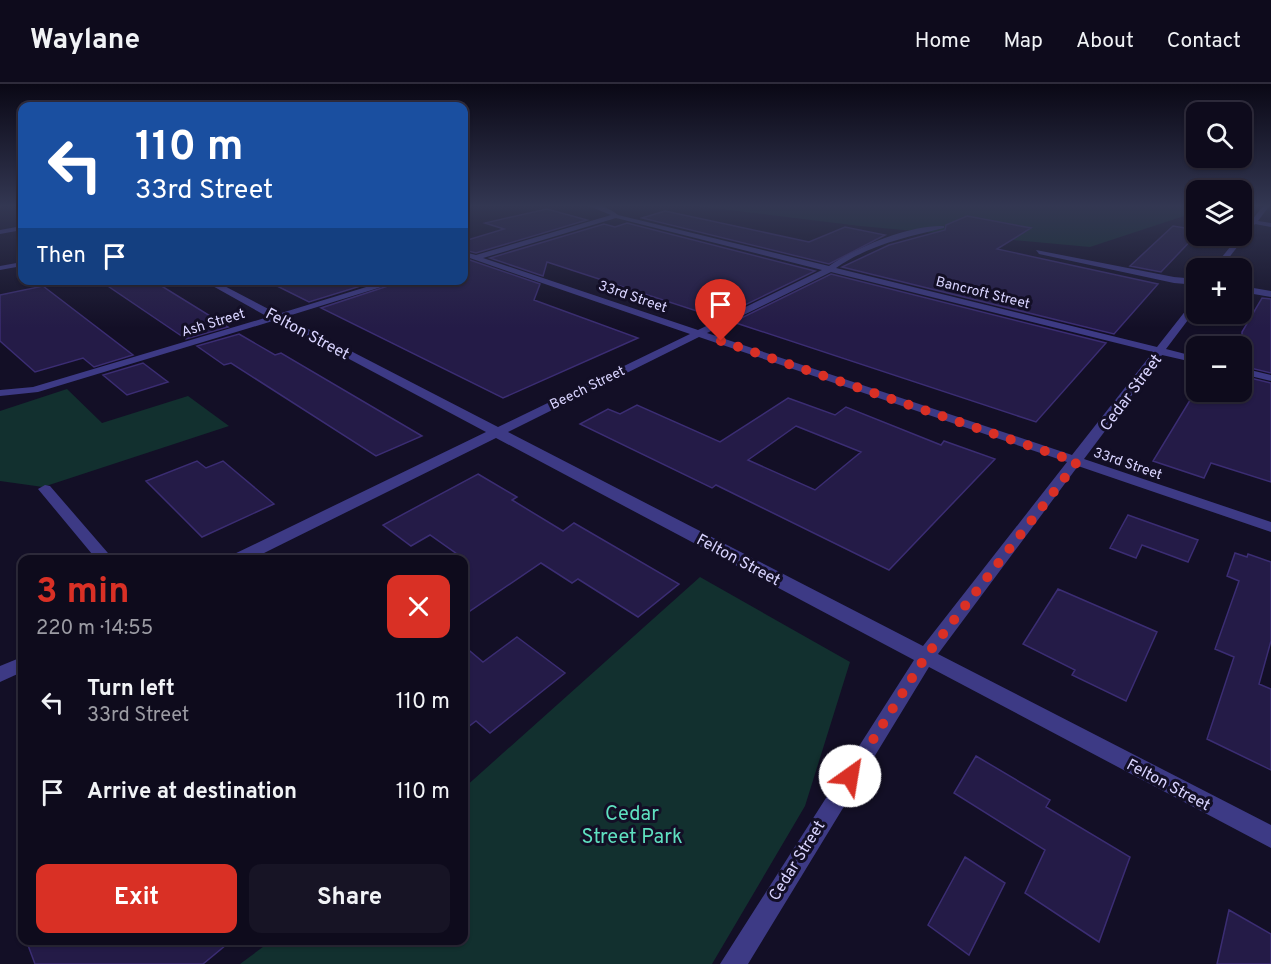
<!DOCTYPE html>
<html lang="en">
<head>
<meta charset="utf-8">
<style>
	body { margin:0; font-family:Overpass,sans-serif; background:#171425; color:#f1f3f6; height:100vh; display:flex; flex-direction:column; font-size:22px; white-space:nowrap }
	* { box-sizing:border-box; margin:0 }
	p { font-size:20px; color:#9b9ba3 }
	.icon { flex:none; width:33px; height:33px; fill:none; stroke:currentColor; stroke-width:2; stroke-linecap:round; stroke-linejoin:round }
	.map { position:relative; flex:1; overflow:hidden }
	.panel { position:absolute; left:18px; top:471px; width:450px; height:390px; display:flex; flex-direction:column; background:#0e0b1c; border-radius:12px; box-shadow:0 2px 4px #0004,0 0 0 2px #2e2b3b }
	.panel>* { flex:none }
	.guide { position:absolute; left:18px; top:18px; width:450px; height:183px; border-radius:12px; box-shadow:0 2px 4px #0004,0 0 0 2px #2e2b3b; background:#1a4fa0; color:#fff; overflow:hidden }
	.controls { position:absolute; left:1186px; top:18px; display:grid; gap:12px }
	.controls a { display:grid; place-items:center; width:66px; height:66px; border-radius:12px; background:#0e0b1c; box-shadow:0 2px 4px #0004,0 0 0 2px #2e2b3b; font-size:30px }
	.pin { position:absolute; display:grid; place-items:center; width:51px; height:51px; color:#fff; margin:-62px -26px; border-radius:50% 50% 50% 0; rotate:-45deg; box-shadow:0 0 6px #0007 }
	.pin .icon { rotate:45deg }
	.me { position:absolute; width:66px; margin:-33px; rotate:32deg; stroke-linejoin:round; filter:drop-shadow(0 0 4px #0008) }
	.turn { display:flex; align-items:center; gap:21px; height:126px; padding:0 18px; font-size:27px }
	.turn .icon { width:78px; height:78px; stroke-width:2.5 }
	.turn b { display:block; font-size:42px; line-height:51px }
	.then { display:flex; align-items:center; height:57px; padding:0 18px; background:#0003; gap:12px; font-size:22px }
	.round { display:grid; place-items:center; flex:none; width:63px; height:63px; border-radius:12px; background:#171425 }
	.summary { display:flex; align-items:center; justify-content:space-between; height:102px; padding:0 18px }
	h1 { font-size:36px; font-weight:700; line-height:45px; color:#d93025 }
	.cta { display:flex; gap:12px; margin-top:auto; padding:12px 18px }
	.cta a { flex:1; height:69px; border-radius:12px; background:#d93025; color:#fff; font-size:24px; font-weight:700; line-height:69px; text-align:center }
	.cta a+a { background:#171425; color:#f1f3f6 }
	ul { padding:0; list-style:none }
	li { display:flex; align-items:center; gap:18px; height:90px; padding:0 18px }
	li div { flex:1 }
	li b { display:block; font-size:22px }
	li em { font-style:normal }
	header { display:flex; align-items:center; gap:36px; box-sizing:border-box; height:84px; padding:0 30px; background:#0e0b1c; border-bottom:2px solid #2e2b3b }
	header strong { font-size:28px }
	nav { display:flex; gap:33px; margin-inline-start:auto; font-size:21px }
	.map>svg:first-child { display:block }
	.green { fill:#12302f }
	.building { fill:#241b47; stroke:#3b2d73; stroke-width:1.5; fill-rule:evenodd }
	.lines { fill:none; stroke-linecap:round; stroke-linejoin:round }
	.lane { fill:#3d3a85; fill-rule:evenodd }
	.street { fill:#3d3a85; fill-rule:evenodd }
	.route { stroke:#d93025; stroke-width:10; stroke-dasharray:0 18 }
	.labels { text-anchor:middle; stroke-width:6; stroke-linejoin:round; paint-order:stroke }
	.far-street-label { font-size:14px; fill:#d9d4ff; stroke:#130f26 }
	.street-label { font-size:16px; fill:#d9d4ff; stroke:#130f26 }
	.near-park-label { font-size:20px; fill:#5fe0c0; stroke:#130f26 }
</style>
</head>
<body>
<header>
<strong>Waylane</strong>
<nav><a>Home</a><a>Map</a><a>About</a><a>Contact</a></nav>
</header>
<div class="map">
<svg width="1271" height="880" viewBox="0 0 1271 880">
	<rect width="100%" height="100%" fill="#130f26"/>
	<path class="green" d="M688,121H1197V133L1184,132L1090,163L860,142Z
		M67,305L102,339L188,312L229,342L43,403L0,397V327Z
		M700,493L850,578L805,722L712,880H240L271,857L464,856V704Z"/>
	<path class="building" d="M547,125L587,136L476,169L464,166V157L504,145L485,139Z
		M665,127L809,158L845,143L885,151L829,180L642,134Z
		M967,132L1031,144L997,165L1158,200L1114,250L842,183L889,161L945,146L946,141Z
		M627,139L815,187L718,234L547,178L543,192L490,174L604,140L615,143Z
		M1173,142L1197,146V150L1161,188L1130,182Z
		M464,174L540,200L534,216L638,254L503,314L321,224L406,196H464Z
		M831,190L1106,259L1036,338L733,238Z
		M99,196H152L228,243L186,255Z
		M265,196H380L309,218Z
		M43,202L133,271L94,283L83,274L35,288L0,257V211Z
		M1262,214L1271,215V289L1242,282V248Z
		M239,250L275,271L281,269L422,352L376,372L231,279L224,281L197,262Z
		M143,279L168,298L127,311L103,291Z
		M1242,292L1271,299V398L1211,379L1204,394L1153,377L1195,308H1242Z
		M788,314L835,331L846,323L941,361L944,357L995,375L889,486L716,401L712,404L580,340L608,325L620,330L637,321L720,358ZM796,342L861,368L815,406L748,376Z
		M197,377L206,384L223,377L274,420L202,453L146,397Z
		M478,390L517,413L512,416L563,447L574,439L679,500L638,533L578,495L572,499L541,479L464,531V475L430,451L411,462L383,441Z
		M1128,431L1198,456L1188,478L1142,461L1136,474L1110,464Z
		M1235,469L1247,473L1248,470L1271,478V557L1259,600L1271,605V686L1207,655L1234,573L1215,565L1239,497L1227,492Z
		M1058,505L1157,548L1126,617L1072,591L1075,586L1023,560Z
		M517,553L565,589L490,649L476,637L464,646V562L483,578Z
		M976,672L1050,716L1046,723L1130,773L1099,858L1025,809L1045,766L954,709Z
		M965,773L1005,799L969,871L928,841Z
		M1229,826L1271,850V880H1217Z
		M26,856H232L203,880H35Z"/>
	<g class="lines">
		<path class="lane" d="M22,142V146L0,150V146Z
			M1036,166L1174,193L1197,195V201L1174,199L1039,170Z"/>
		<path class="street" d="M586,121C598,120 608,123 618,131L829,182C856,163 911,140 944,142V144C906,153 869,161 836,184L1157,263L1194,216L1197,215V224L1166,265L1197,273V279L1162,271L1084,375L1271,438V448L1078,382L938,570L1271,741V764L929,583L748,880H720L914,576L496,354L250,476H228L230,472L486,348L276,236L38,308L0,312V306L33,303L268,233L202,196H213L278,230L389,196H404L285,233L498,343L690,250L464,172V168L476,171L611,131ZM616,134L822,186L698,246L483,174ZM831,188L1153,268L1072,371L707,249ZM699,253L1067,378L923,562L508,348Z
			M1264,121H1270L1258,137L1271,139V143L1255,140L1221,184H1213L1239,152H1242V148Z
			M22,178V182L0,186V182Z
			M1242,202L1271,207V213L1242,208Z
			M1242,284L1271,291V297L1242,290Z
			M45,401L50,402L114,476H97L38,405Z
			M22,573V588L0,598V582Z"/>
	</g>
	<linearGradient id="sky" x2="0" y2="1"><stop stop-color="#0a0815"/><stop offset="0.5" stop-color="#333752"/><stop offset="1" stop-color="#333752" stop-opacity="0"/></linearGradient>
	<rect width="1271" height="244" fill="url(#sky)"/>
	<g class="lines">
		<path class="route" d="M721,257L1077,378L926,572L850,692"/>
	</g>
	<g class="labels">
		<g class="far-street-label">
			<text transform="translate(983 208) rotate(14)" y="5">Bancroft Street</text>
			<text transform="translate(633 212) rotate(19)" y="5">33rd Street</text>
			<text transform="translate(213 238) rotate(-17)" y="5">Ash Street</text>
			<text transform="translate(587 303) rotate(-26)" y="5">Beech Street</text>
			<text transform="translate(1128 379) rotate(19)" y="5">33rd Street</text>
		</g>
		<g class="street-label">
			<text transform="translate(308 249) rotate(28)" y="6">Felton Street</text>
			<text transform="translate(1130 308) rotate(-53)" y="6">Cedar Street</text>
			<text transform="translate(739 475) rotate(28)" y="6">Felton Street</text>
			<text transform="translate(1169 700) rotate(28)" y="6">Felton Street</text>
			<text transform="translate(796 776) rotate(-58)" y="6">Cedar Street</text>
		</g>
		<g class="near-park-label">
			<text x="632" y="736">Cedar<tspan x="632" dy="23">Street Park</tspan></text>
		</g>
	</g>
</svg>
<div class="controls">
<a><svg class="icon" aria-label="search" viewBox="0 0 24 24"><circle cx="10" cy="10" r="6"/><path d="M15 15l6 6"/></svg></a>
<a><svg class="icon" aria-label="layers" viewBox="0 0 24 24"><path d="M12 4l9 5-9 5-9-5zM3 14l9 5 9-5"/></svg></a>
<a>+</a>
<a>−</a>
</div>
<div class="pin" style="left:721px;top:257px;background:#d93025"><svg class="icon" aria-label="arrive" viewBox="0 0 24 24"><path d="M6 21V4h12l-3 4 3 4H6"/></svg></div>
<svg class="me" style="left:850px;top:692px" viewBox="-20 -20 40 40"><circle r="19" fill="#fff"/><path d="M0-13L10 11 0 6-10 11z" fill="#d93025"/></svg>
<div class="guide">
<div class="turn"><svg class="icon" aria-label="left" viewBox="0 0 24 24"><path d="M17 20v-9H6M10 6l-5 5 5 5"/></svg><div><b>110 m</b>33rd Street</div></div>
<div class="then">Then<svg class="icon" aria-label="arrive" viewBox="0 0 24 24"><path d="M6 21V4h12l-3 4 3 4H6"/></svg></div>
</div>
<section class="panel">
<div class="summary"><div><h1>3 min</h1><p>220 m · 14:55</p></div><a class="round" style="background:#d93025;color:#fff"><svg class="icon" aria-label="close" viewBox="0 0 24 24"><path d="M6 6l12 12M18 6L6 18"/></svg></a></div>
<ul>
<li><svg class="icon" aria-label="left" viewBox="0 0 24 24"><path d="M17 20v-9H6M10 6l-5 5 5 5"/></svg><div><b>Turn left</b><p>33rd Street</p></div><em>110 m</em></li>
<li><svg class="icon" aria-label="arrive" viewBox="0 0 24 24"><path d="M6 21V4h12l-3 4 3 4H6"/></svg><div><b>Arrive at destination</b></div><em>110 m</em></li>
</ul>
<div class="cta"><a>Exit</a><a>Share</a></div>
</section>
</div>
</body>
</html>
